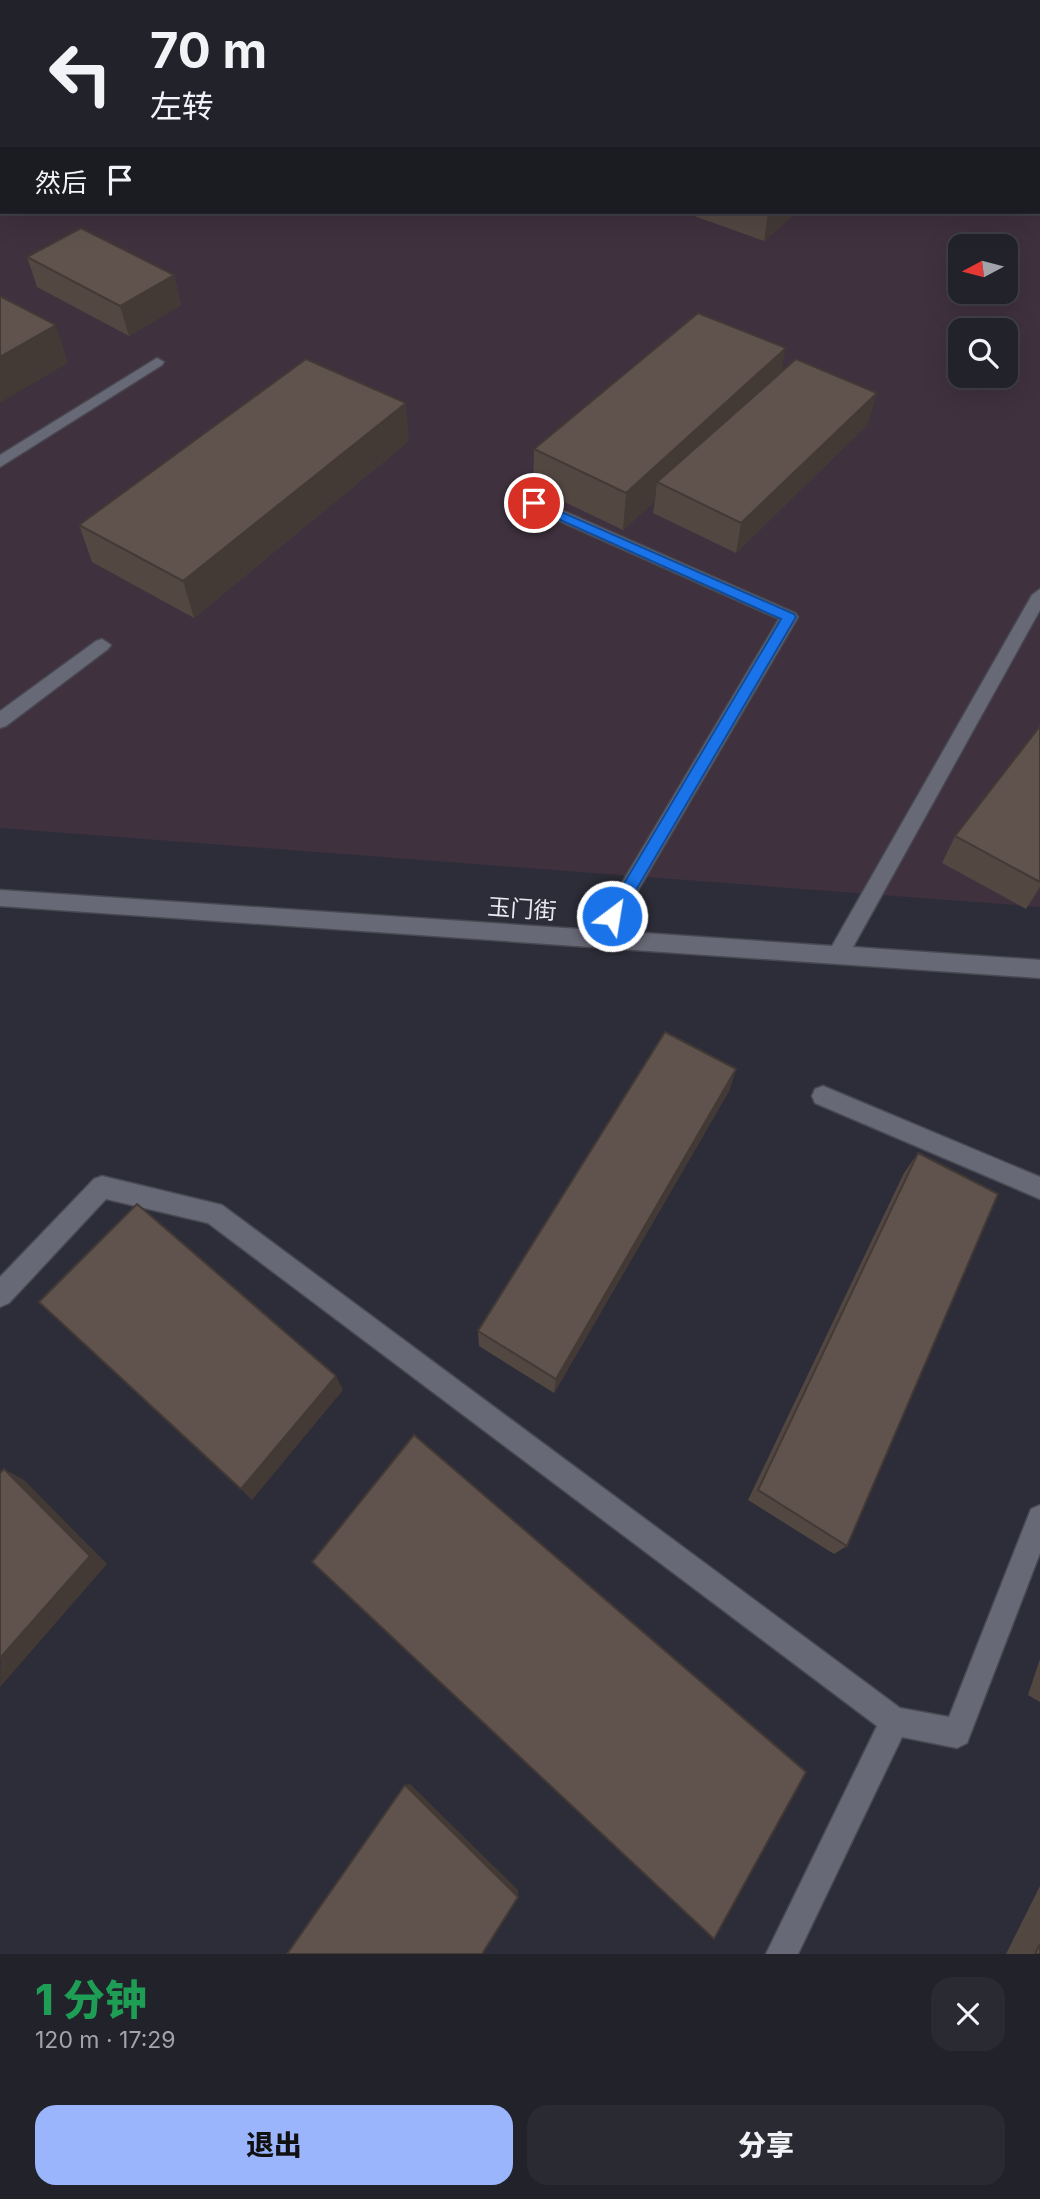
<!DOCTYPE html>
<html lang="zh">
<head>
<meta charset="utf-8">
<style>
	body { margin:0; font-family:Inter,"Noto Sans SC",sans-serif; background:#2a2a33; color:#f1f3f6; height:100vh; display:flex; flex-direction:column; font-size:26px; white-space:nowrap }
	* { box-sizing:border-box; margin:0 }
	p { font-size:23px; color:#a2a4a9 }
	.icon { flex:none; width:38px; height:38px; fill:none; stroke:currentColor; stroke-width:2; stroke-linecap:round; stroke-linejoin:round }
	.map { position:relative; height:1954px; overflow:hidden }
	.drawer { display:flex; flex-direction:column; background:#22222b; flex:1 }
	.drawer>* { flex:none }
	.guide { position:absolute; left:0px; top:0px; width:1041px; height:214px; box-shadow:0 7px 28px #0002,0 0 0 2px #3f3f47; background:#22222b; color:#f1f3f6; overflow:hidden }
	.needle { width:46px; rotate:263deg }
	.controls { position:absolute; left:948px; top:234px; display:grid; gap:14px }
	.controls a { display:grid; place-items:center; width:70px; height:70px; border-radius:14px; background:#22222b; box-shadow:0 7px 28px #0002,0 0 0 2px #3f3f47; font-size:35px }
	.pin { position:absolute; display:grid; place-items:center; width:60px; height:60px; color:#fff; margin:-30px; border:4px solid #fff; border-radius:50%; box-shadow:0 2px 7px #0007 }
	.me { position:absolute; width:77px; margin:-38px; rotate:31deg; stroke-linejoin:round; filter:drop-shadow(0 0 5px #0008) }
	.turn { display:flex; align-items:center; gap:24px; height:147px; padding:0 35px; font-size:32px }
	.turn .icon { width:91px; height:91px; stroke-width:2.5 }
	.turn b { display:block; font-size:49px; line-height:60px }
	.then { display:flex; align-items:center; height:66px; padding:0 35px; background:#0003; gap:14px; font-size:26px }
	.round { display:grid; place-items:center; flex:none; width:74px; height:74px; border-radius:21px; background:#2a2a33 }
	.overview { display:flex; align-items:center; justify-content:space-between; height:119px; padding:0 35px }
	h1 { font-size:42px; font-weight:800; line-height:52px; color:#1e9e55 }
	.cta { display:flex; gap:14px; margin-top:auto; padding:14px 35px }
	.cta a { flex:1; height:80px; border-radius:21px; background:#9bb5fd; color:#111; font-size:28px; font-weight:800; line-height:80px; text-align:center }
	.cta a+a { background:#2a2a33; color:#f1f3f6 }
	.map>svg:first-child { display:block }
	.industrial { fill:#3f313e; fill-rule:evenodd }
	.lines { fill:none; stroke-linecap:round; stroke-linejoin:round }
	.minor-casing { stroke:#484952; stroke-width:3 }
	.minor { fill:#686976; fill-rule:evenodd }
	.wall { fill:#534742 }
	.shaded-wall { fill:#433a36 }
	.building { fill:#60534d; stroke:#433a36; stroke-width:2 }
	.route { fill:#1a73e8; stroke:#114b97; stroke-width:2 }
	.labels { text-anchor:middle; stroke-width:5; stroke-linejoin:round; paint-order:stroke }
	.street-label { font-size:23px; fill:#e9eaf1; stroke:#2d2d39 }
</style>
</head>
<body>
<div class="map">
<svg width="1040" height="1954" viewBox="0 0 1040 1954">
	<rect width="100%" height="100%" fill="#2d2d39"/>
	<path class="industrial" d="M0,0H245L2,2V212H1040V135V907L0,828ZM961,247H1006V292H961ZM961,331H1006V376H961Z
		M249,0H594L600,2H246Z"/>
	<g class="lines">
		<g class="minor-casing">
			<path id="minor" d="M225,0H238L224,2Z
				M0,84H2V91H0Z
				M0,101H2L0,109Z
				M157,358L164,362L162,365L0,467V455Z
				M534,498L795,613L798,617L614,931L832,946L1032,595L1040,589V610L853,947L1040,960V978L0,906V890L594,930L779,619L528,507L526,503Z
				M102,639L111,645L108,649L6,726L0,728V711L96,641Z
				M823,1086L1040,1177V1199L815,1103L812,1096L815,1089Z
				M102,1176L222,1205L900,1708L949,1717L1031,1509L1040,1505V1553L967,1743L957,1748L902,1737L798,1954H766L877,1726L208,1223L106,1199L9,1303L0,1307V1277L94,1179Z"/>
		</g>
		<use href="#minor" class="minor"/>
	</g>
	<path class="wall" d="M683,212H797L764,241Z
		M27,257L174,275L181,305L129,336L37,287Z
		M781,372L868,424L736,553L653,513L655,501L623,530L533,487L534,449Z
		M409,441L194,618L92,562L79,525Z
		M1040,726V889L1026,909L942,863L955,836Z
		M736,1069L729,1091L554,1393L479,1346L478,1331Z
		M918,1153L847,1546L834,1554L748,1500L904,1173Z
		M1040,1659V1702L1028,1695Z
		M1040,1886V1954H1006Z"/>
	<path class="shaded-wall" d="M768,212H797L764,241Z
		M174,275L181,305L129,336L120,306Z
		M56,325L68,363L0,403V357Z
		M786,348L779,386L657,482L655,501L623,530L626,493Z
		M877,393L868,424L736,553L741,523Z
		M406,403L409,441L194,618L183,581Z
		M1040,886V889L1026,909Z
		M736,1069L729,1091L554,1393L556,1379Z
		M336,1376L343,1390L252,1500L241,1489Z
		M4,1469L24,1480L107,1564L0,1687Z
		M410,1784L518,1890V1897L405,1785Z"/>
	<path class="building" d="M81,228L174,275L120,306L27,257Z
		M0,296L56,325L0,357Z
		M698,313L786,348L626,493L534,449Z
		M306,359L406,403L183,581L79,525Z
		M796,359L877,393L741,523L657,482Z
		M1040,726V882L955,836Z
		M665,1032L736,1069L556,1379L478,1331Z
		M918,1153L998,1194L847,1546L758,1490Z
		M137,1204L336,1376L241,1489L39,1302Z
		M414,1435L806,1772L714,1939L312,1562Z
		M4,1469L90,1556L0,1658V1473Z
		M405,1785L518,1897L482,1954H287Z
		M1040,1944V1954H1035Z"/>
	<path class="route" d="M534,500L794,614L796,617L618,921H607L604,916L607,912L781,619L529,506V501Z"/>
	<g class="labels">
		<g class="street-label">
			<text transform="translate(522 909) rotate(4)" y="8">玉门街</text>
		</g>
	</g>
</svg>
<div class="controls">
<a><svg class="needle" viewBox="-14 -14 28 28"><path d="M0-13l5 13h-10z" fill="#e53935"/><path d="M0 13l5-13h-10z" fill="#a2a4a9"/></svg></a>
<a><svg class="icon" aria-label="search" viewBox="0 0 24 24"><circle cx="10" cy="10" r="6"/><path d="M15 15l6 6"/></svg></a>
</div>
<div class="pin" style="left:534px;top:503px;background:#d93025"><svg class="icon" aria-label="arrive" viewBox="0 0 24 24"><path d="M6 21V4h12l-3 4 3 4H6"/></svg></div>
<svg class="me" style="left:612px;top:916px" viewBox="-20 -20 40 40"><circle r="17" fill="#1a73e8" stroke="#fff" stroke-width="3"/><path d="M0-11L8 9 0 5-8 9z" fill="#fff"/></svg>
<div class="guide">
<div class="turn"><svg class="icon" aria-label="left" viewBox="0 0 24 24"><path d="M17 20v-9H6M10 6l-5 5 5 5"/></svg><div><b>70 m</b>左转</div></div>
<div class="then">然后<svg class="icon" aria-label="arrive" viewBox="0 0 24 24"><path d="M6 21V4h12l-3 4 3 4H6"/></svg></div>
</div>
</div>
<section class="drawer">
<div class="overview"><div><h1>1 分钟</h1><p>120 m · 17:29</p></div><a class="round"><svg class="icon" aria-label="close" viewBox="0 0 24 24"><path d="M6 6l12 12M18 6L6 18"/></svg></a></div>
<div class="cta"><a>退出</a><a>分享</a></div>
</section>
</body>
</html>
